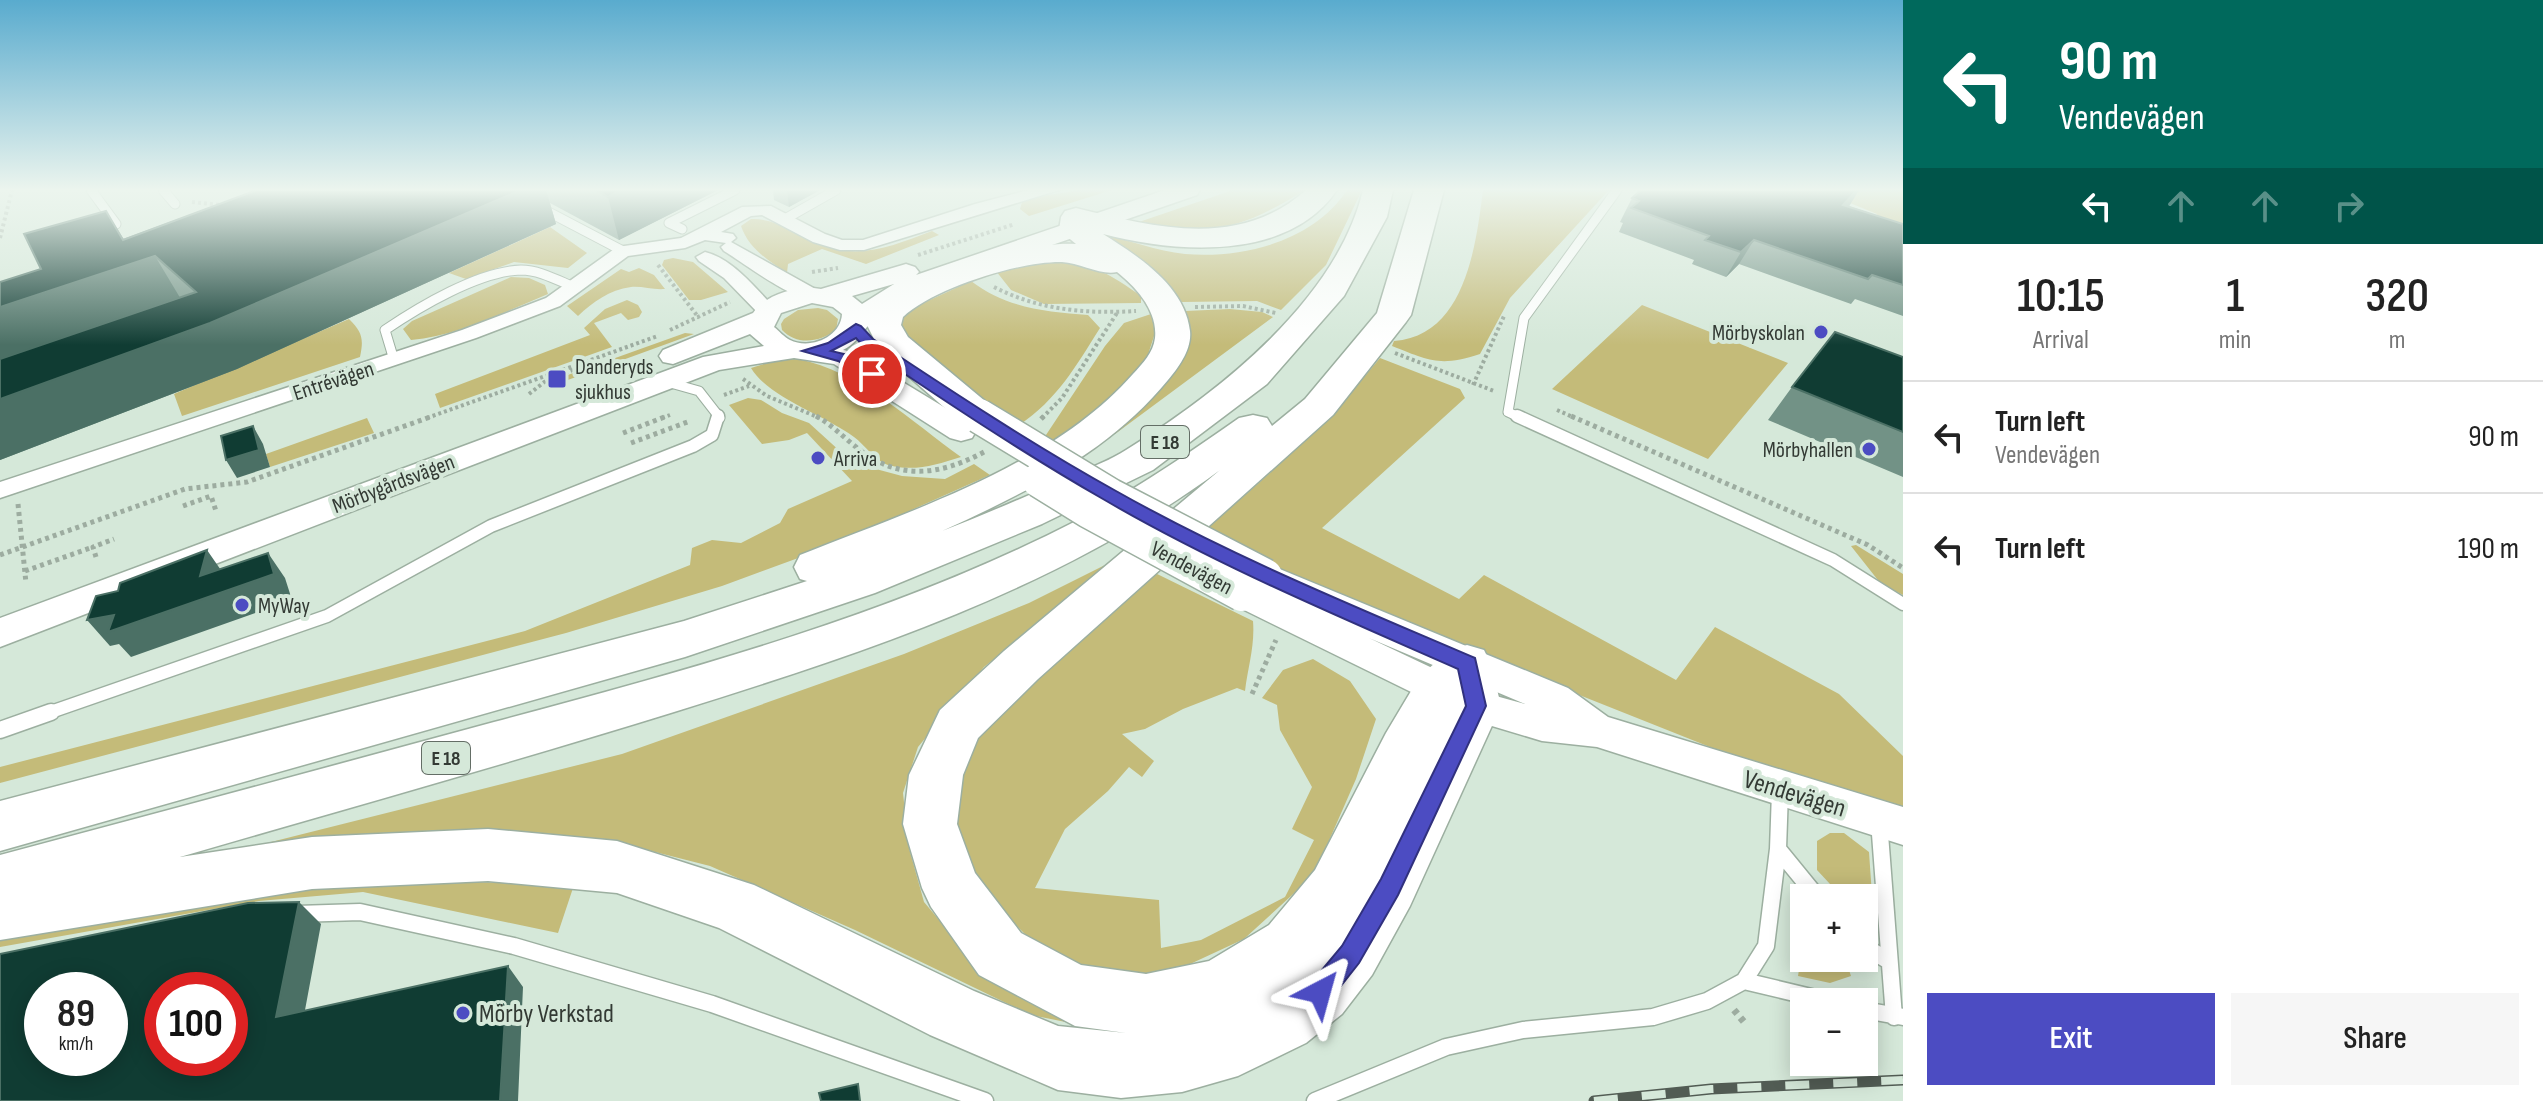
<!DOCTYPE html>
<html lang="en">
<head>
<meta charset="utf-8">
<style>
	body { margin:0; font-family:"Sofia Sans Condensed",sans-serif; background:#f6f6f6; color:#222; height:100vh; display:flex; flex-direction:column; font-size:30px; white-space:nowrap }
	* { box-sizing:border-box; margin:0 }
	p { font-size:26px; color:#767676 }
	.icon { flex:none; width:44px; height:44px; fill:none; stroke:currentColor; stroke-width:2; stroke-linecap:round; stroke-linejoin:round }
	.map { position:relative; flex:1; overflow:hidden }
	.drawer { display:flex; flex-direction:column; background:#fff; width:640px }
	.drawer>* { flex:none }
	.top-card { background:#00695c; color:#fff; overflow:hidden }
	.fabs { position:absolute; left:1790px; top:884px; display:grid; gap:16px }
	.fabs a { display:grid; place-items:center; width:88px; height:88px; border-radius:0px; background:#fff; box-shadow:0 4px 20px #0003; font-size:40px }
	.speed { position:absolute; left:24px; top:972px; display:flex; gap:16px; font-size:40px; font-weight:700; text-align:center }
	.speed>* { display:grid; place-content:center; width:104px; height:104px; border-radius:50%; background:#fff; box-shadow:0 4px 20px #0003; line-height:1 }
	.speed small { font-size:20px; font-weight:400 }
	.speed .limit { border:12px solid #d22; background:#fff; color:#111 }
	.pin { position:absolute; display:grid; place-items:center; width:68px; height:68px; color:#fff; margin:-34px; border:4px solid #fff; border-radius:50%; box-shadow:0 2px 8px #0007 }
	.me { position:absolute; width:88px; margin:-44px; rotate:39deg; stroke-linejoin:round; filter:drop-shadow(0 0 6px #0008) }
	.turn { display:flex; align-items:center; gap:28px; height:168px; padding:0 24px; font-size:36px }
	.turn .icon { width:104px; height:104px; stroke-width:2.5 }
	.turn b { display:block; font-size:56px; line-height:68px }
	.lanes { display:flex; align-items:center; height:76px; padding:0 24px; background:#0003; justify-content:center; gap:40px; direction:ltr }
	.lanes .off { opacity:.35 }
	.eta { display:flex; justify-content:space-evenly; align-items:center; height:136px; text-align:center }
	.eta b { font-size:48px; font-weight:600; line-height:56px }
	.button { display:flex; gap:16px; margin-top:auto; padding:16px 24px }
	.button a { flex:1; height:92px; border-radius:0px; background:#4c4cc2; color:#fff; font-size:32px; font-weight:600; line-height:92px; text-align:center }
	.button a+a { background:#f6f6f6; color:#222 }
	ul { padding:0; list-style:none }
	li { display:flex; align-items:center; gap:24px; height:112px; padding:0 24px; border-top:2px solid #e0e0e0 }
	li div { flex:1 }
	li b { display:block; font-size:30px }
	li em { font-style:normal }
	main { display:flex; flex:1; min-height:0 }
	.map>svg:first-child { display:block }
	.green { fill:#c4bb79 }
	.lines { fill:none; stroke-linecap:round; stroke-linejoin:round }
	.lane-far2-casing { stroke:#9cafa0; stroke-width:11 }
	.lane-far1-casing { stroke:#9cafa0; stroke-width:15 }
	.lane-casing { stroke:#9cafa0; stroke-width:19 }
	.street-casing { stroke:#9cafa0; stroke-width:3 }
	.secondary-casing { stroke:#9cafa0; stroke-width:3 }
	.highway-casing { stroke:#9cafa0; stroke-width:3 }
	.path-far2 { stroke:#9daca0; stroke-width:4; stroke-dasharray:3 3; stroke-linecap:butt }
	.path-far1 { stroke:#9daca0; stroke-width:5; stroke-dasharray:4 4; stroke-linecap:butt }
	.path { stroke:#9daca0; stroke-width:7; stroke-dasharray:5 5; stroke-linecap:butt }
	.lane-far2 { stroke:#fff; stroke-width:9 }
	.lane-far1 { stroke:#fff; stroke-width:12 }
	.lane { stroke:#fff; stroke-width:16 }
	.street { fill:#fff; fill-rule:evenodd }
	.secondary { fill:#fff; fill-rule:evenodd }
	.highway { fill:#fff; fill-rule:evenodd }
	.rail-casing { stroke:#525c54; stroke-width:11 }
	.rail { stroke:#d5e8d9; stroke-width:8; stroke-dasharray:24; stroke-linecap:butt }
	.secondary-bridge-far1-casing { stroke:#9cafa0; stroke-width:28; stroke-linecap:butt }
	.secondary-bridge-casing { stroke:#9cafa0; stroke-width:37; stroke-linecap:butt }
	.secondary-bridge-far1 { stroke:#fff; stroke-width:26 }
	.secondary-bridge { stroke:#fff; stroke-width:34 }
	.wall { fill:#729286 }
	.shaded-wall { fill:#4b7065 }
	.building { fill:#103c33; stroke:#4b7065; stroke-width:2; fill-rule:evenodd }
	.route { fill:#4c4cc2; stroke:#31317e; stroke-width:2 }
	.poi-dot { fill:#4c4cc2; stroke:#d5e8d9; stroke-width:3 }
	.labels { text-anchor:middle; stroke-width:8; stroke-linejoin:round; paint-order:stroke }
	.shield { fill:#d5e8d9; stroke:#646e66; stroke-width:2 }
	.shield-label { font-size:20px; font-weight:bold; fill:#333a34 }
	.poi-label { font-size:22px; fill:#333a34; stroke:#d5e8d9; text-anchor:start }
	.street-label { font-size:22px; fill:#333a34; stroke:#d5e8d9 }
	.near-street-label { font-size:26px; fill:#333a34; stroke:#d5e8d9 }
	.near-poi-label { font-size:26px; fill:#333a34; stroke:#d5e8d9; text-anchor:start }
</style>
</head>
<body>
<main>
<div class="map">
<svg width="1903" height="1101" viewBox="0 0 1903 1101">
	<rect width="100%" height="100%" fill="#d5e8d9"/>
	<path class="green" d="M1081,190H1112L1029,216L1020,209L1023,199Z
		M1233,190H1305C1242,229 1213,237 1139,222Z
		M1347,190H1362L1326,265L1281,310L1257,301L1181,302L1168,286L1100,233C1128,240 1157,251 1185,254C1243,259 1314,241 1347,190Z
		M1483,190H1609L1510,298L1480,354C1440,367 1430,361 1392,346L1394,341C1465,336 1476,246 1483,190Z
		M1818,190H1903V240L1872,229L1877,214Z
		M751,219C776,218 794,234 816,243C859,261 892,246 932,231L939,235L866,264L822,249L788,264L787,273C768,260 749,249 741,226Z
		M550,227L587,253L568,268L514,262L466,279L449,273Z
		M673,258L693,262L728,292L701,300H689L662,265L664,260Z
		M1054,259C1089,261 1113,276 1141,296V303L1044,304L1011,290L996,271Z
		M639,268L654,275L665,289C653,290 642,286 631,287C609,290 593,302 578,316L567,306L621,269L629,272Z
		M511,277L529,278L545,285L548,294C504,312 458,336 411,340L403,329L412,321Z
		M971,281C1006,308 1046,312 1088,315L1100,328C1076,366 1057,400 1019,425C976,398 927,369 898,326L906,311Z
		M627,300L638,305L642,312L639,317L628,320L621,313L594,323L612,347L440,408L435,394L590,335L584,328L605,309Z
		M1642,305L1788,363L1708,459L1552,389Z
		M818,308L827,310L838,319L836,330C820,342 797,346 782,330L781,324L784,319L798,310Z
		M1230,309L1262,312L1273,317L1115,434L1111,431C1152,401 1196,367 1185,311Z
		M1151,314L1156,330L1145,364L1079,428L1050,448L1042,441L1105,346L1124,323Z
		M349,319C362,332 364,338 360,357L182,416L174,394Z
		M685,333L694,334L565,381V376Z
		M1380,358L1460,389L1465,398L1322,528L1459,599L1484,575L1676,680L1715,627L1839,694L1903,756V808L1725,753L1285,578L1200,533C1269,476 1323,427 1380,358Z
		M798,359C859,371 912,422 961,457C936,465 914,472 888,465C875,461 865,445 854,437C825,415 769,398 751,368L777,360Z
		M748,398L761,400L782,413L809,423L842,453L861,465L902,476L945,479L974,464L990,475L831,546L722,586L566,633L0,783V767L525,631L690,565L692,548L712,540L741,543L780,523L788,509L852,481L807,433L789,440L762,444L729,405Z
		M367,418L374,433L270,467L266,454Z
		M1856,545L1903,574V595L1881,584L1851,546Z
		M1127,554L984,667L918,747L903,793L909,848L924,902L965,951L1034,998L1110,1031L1031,1015L855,930L710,866L608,840L531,832L445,842L270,851L267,843L622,754L904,654L1029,603Z
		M1153,572L1253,621C1255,646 1248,666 1245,691L1237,688L1183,709L1145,729L1122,734L1154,761L1142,777L1129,767L1108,791L1065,829L1035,888L1159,900L1161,948L1201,940L1285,897L1314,840L1292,829L1312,787L1280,730L1277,705L1262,698L1283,670L1313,659L1350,681L1376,719L1356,779L1314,875L1244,939L1160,978L1084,972L1031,940L976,886L955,830L961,774L993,708Z
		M1830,833H1844L1869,852L1873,910L1866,915L1864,898H1843L1817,870V841Z
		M378,879L574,885L558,933L363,892L259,901L0,947V937L167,907Z
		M1804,938V958H1845L1851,976L1830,983L1798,976Z"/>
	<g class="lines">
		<g class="lane-far2-casing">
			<path id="lane-far2" d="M91,190L116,224
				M163,190L175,204
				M541,208L623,251
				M785,219L836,190
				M682,229L669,223L735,190
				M394,360L385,330C419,307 479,271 521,270C539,270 557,280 574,287
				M667,382L699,391L720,418
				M1521,418L1508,412L1524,318L1617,190"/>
		</g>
		<g class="lane-far1-casing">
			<path id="lane-far1" d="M1517,416L1833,560L1903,604
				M45,714L327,616L491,526L693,446L712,435L718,416"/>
		</g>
		<g class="lane-casing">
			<path id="lane" d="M0,730L51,712
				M1879,821L1894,1017
				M1778,849L1818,898
				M297,914L360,912L514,946L712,1004L985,1101
				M1864,946L1887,960
				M1744,981L1832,1002
				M1864,1010L1903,1017
				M1315,1101L1446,1047L1523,1030L1653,1017L1707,1001L1744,981L1766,946L1778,849L1780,792"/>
		</g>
		<g class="street-casing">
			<path id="street" d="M1029,190H1059L864,250H840L813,242L762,215L751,216L721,232L733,234L736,238L731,242L819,291L821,295L819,299C796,304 744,263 724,251L721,247L726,243L705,240L685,248L628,256L560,306L476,338L0,498V482L462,330L546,298L617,247L681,238L742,207L771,206L825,234L842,240H863L975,204Z
				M705,252C733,259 754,287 774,307L776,311L774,315H760L724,278L699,261L696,257Z"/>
		</g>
		<g class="secondary-casing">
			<path id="secondary" d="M1165,190H1200L1197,195L916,292C898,302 881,312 867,327C859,336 855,344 843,350L853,352L972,424L976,431L972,438L961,441L950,438L834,364L794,358L719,370L0,647V618L703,357L764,346L750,334L673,364L663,362L659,356L663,350L753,313C766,294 798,285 821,289L906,264L915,267L919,272L916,275ZM894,284L862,304L852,296ZM812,303L833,307L842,314C841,337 810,350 790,340C784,337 779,331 774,327L781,313Z
				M1265,563L1568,688L1608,717L1903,807V845L1597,747L1542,741L1462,717L1230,603L1224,594L1230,585L1242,581L1252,584L1248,576L1253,567ZM1369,638L1525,704L1485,693Z"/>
		</g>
		<g class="highway-casing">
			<path id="highway" d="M1306,190H1337C1288,262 1176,253 1103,234C1138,256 1185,286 1190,331C1192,349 1179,367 1168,380C1109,452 1026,493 942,531C988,513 1032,494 1077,474C1093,466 1111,460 1126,450C1218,393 1337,300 1363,190H1393L1387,217L1344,296L1267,384L1153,470L1042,524L875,593L685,657L0,851V801L684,621L807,581L800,579L794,567L800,555C910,511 1054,465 1133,374C1143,363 1153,353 1155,338C1158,311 1136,287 1117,272C1102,276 1080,263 1062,262C1020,261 934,288 903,317L901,325L908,337L991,406L996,415L991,424L977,427L963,424L880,351L867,325C877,276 1030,240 1076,244L1059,230L1061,217L1065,211L1076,208C1154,227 1239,250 1306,190Z
				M1414,190H1444L1411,315L1406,322L1333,415L1038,679L978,738L963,775L957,824L975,873L1021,933L1081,965L1146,974L1209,961L1269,925L1315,870L1386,733L1420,676L1450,650L1467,645L1484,650L1491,664L1501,706L1410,906L1372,975L1342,1014L1306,1043L1238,1076L1182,1092L1121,1098L1058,1090L930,1035L719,928L617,893L488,881L312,889L0,940V855C165,811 329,767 494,722C692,669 893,615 1076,521C1134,491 1186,455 1239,418L1253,415L1267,418L1272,426L1305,399L1377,313ZM1220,470L1004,651L940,710L909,775L903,824L922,888L931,907L979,975L1075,1026L1126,1033L1058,1026L974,991L754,885L617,841L488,829L312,837L180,857C345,809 510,763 674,712C863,653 1059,589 1220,470Z"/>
		</g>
		<path class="path-far2" d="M192,202L221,205
			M0,238L12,190
			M918,255L1015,224
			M658,265L699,318
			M812,272L838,268
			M994,287C1039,310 1086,314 1136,311
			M1195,307L1243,306L1276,313
			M670,330L730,302
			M1395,353L1494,391
			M743,379L767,396L820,418
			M1473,385L1504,316
			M529,394L547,380L573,370
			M724,395L749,386
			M1557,410L1575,418
			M427,418L658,336
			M662,418L670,415
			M1042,418L1062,398L1117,313"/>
		<path class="path-far1" d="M816,416C831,424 842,436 856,447C897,481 939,476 984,452
			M1571,416L1868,545L1903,568
			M1041,419L1044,416
			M623,433L667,416
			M631,443L690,421
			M18,504L26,583
			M183,506L211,496L216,511
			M0,555L185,489L247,482L433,416
			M96,557L93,547L114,539
			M25,571L93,547
			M1252,694L1276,640"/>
		<path class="path" d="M1734,1010L1744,1022"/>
		<use href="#lane-far2" class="lane-far2"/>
		<use href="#lane-far1" class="lane-far1"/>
		<use href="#lane" class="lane"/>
		<use href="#street" class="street"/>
		<use href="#secondary" class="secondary"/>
		<use href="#highway" class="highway"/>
		<g class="rail-casing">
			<path id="rail" d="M1594,1101L1711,1089L1903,1080"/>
		</g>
		<use href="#rail" class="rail"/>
		<g class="secondary-bridge-far1-casing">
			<path id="secondary-bridge-far1" d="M977,415L982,418"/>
		</g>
		<g class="secondary-bridge-casing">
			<path id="secondary-bridge" d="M979,416L1111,496L1265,576
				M1039,480L1089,511L1242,594"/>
		</g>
		<use href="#secondary-bridge-far1" class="secondary-bridge-far1"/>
		<use href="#secondary-bridge" class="secondary-bridge"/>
	</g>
	<path class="wall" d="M257,190H718L619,240L550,203L556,224L237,369L0,460V282L41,269Z
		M773,190H820L789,207L774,200Z
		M1641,190H1859L1849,206L1903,224V316L1855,299L1851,304L1739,264L1726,277L1692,264L1694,260L1619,232L1623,223L1620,222L1632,198Z
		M1903,357V477L1768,420L1792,387Z"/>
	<path class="shaded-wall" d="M521,190H546L556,224L237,369L0,460V371Z
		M621,190H718L619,240L608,197Z
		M787,190H820L789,207Z
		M1857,190H1859L1848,208L1843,205Z
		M106,211L138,262L155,256L182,301L0,365V307Z
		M1754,240L1739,264L1726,277L1741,252Z
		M253,426L263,444L270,467L237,478L226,460Z
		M207,550L225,576L268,553L285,578L292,600L131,657L119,644L110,646L87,620Z
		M299,902L321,924L300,1037L276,1017Z
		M508,966L523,987L518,1101H500Z"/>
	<path class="building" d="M257,190H521L210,323L0,399V359L196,292L155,256L0,307V282L41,269L24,234L106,211L123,240Z
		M596,190H621L608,197Z
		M1641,190H1857L1843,205L1903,224V285L1872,275L1868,279L1754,240L1741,252L1705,240L1709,236L1631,208L1639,201L1632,198Z
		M1835,332L1903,357V432L1792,387Z
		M253,426L259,450L226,460L221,436Z
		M207,550L200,576L268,553L274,574L108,632L114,615L87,620L96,596L118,591L120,583Z
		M299,902L276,1017L508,966L500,1101H0V954L248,903ZM42,990H110V1058H42ZM162,990H230V1058H162Z
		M858,1084L860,1101H821L819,1093Z"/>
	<linearGradient id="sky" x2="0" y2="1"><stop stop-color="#59abce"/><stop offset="0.55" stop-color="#ecf5ee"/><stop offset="1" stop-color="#ecf5ee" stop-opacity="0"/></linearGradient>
	<rect width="1903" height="345" fill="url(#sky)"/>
	<path class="route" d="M856,324L861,326L873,339C953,392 1033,445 1116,491C1231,556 1354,606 1475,658L1486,706L1398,895L1359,963L1329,1001L1320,1005L1311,1001L1307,992L1311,983L1342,946L1381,879L1466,706L1458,669C1338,616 1216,565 1103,499C1021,452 942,399 863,346L856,338L831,351L848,355L877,371V377H866L838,361L802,351L828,343Z"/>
	<g class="poi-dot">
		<circle cx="1821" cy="332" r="8"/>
		<rect x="547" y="369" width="20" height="20" rx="4"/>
		<circle cx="1869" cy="449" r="8"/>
		<circle cx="818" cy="458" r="8"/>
		<circle cx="242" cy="605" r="8"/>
		<circle cx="463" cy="1013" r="8"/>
	</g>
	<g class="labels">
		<g class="shield">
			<rect x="1141" y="426" width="48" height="32" rx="6"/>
			<rect x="422" y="742" width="48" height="32" rx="6"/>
		</g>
		<g class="shield-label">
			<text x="1165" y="449">E 18</text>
			<text x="446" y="765">E 18</text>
		</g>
		<g class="poi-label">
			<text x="1805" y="340" text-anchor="end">Mörbyskolan</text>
			<text x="575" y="374">Danderyds<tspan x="575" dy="25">sjukhus</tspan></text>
			<text x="1853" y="457" text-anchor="end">Mörbyhallen</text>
			<text x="834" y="466">Arriva</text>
			<text x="258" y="613">MyWay</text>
		</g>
		<g class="street-label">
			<text transform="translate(333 380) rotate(-18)" y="8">Entrévägen</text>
			<text transform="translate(393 483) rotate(-21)" y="8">Mörbygårdsvägen</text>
			<text transform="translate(1192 567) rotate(28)" y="8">Vendevägen</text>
		</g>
		<g class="near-street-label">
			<text transform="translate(1795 793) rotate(17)" y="9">Vendevägen</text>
		</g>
		<g class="near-poi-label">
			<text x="479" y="1022">Mörby Verkstad</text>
		</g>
	</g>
</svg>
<div class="fabs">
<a>+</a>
<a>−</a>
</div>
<div class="speed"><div>89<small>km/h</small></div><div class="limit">100</div></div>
<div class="pin" style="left:872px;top:374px;background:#d93025"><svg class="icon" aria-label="arrive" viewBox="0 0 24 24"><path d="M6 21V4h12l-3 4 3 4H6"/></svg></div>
<svg class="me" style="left:1320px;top:992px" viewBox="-20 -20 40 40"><path d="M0-17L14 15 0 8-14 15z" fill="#4c4cc2" stroke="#fff" stroke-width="4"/></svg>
</div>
<section class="drawer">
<div class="top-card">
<div class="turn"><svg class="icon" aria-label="left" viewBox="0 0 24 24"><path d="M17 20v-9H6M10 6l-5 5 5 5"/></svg><div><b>90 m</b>Vendevägen</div></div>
<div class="lanes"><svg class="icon" aria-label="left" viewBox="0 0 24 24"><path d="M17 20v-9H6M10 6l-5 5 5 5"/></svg><svg class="icon off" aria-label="ahead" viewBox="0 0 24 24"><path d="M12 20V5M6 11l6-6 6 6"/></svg><svg class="icon off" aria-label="ahead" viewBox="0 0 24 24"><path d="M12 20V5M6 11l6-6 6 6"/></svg><svg class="icon off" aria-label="right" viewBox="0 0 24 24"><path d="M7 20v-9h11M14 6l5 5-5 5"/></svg></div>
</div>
<div class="eta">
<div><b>10:15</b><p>Arrival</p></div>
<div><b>1</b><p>min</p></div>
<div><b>320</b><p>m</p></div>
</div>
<ul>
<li><svg class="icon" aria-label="left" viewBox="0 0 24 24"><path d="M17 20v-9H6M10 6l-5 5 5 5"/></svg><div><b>Turn left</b><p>Vendevägen</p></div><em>90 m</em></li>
<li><svg class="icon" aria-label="left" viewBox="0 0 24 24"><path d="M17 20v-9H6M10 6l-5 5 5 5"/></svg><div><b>Turn left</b></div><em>190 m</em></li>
</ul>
<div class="button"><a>Exit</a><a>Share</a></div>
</section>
</main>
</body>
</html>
